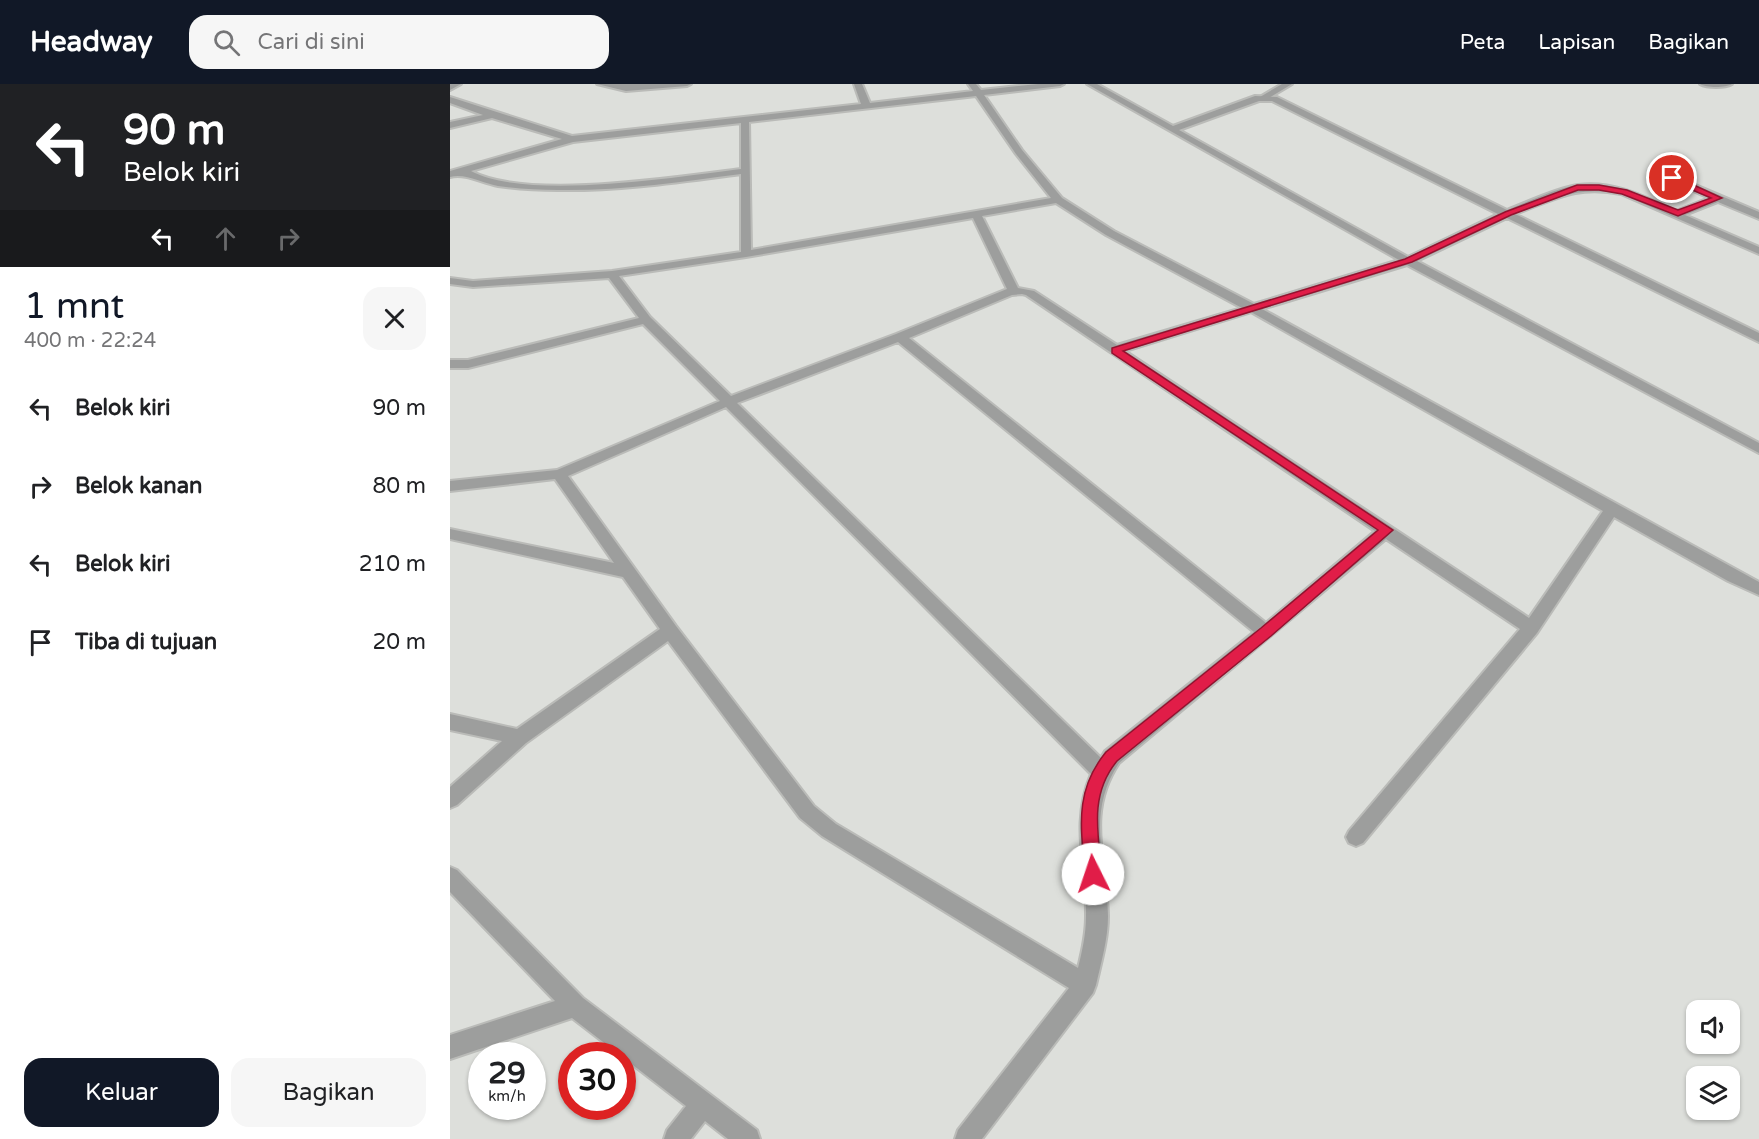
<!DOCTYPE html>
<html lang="id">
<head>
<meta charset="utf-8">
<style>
	body { margin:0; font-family:"Varela Round",sans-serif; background:#f6f6f6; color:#202124; height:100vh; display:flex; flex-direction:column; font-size:22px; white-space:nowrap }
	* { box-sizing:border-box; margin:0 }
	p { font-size:20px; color:#757577 }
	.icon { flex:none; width:33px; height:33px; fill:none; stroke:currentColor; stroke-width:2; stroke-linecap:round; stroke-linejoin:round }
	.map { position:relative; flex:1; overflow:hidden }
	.panel { display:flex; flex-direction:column; background:#fff; width:450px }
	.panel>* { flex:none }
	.guide { background:#202124; color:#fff; overflow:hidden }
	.fabs { position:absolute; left:1236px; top:916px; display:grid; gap:12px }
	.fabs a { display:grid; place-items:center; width:54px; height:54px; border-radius:12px; background:#fff; box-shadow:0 2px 4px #0004; font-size:30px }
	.speed { position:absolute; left:18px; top:958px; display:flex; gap:12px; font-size:30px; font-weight:700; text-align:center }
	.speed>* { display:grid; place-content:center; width:78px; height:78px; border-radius:50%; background:#fff; box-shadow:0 2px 4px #0004; line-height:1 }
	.speed small { font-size:15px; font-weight:400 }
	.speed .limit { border:9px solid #d22; background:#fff; color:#111 }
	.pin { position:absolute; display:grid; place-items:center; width:51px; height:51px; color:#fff; margin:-26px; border:3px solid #fff; border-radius:50%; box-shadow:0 2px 6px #0007 }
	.me { position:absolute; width:66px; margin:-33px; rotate:356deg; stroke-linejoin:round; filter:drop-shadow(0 0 4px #0008) }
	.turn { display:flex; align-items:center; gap:21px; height:126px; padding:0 24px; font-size:27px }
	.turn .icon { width:78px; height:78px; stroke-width:2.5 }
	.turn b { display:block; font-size:42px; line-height:51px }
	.lanes { display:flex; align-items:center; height:57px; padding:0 24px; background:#0003; justify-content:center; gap:30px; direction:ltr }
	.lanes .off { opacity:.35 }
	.round { display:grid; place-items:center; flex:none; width:63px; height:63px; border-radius:18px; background:#f6f6f6 }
	.overview { display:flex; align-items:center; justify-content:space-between; height:102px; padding:0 24px }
	h1 { font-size:36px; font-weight:600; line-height:45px; color:#111827 }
	.primary-button { display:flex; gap:12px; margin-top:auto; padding:12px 24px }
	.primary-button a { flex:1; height:69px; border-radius:18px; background:#111827; color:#fff; font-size:24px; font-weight:600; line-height:69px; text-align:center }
	.primary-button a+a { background:#f6f6f6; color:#202124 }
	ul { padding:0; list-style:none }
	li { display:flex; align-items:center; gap:18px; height:78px; padding:0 24px }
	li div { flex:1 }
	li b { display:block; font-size:22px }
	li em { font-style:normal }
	header { display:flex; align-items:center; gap:36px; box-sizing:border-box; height:84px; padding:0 30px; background:#111827; color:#fff }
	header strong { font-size:28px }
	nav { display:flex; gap:33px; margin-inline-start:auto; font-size:21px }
	.search { width:420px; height:54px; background:#f6f6f6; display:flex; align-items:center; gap:15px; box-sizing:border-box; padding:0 21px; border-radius:18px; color:#757577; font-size:22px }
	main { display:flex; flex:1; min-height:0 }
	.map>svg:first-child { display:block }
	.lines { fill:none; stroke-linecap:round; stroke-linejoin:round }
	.service-casing { stroke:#babbb8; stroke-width:4 }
	.minor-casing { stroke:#babbb8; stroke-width:4 }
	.service { fill:#9d9e9d; fill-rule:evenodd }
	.minor { fill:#9d9e9d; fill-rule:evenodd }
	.route { fill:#e11d48; stroke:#92132f; stroke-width:1.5 }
</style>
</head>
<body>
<header>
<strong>Headway</strong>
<div class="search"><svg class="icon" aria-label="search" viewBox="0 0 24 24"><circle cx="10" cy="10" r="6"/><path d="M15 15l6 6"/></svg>Cari di sini</div>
<nav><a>Peta</a><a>Lapisan</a><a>Bagikan</a></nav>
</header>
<main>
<section class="panel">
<div class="guide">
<div class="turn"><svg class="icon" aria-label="left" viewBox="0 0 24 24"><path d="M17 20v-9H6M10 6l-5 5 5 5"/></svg><div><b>90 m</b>Belok kiri</div></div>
<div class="lanes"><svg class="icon" aria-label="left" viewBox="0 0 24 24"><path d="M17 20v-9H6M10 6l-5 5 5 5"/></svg><svg class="icon off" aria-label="ahead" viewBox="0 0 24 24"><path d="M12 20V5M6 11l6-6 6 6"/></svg><svg class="icon off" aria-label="right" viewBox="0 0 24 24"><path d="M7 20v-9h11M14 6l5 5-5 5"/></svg></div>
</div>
<div class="overview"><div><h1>1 mnt</h1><p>400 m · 22:24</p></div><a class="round"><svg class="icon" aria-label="close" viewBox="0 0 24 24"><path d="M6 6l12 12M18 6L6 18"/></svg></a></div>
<ul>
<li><svg class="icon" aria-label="left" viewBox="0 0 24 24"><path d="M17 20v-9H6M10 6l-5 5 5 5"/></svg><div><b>Belok kiri</b></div><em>90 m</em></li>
<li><svg class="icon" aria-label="right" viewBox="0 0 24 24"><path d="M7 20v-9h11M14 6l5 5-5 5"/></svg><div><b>Belok kanan</b></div><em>80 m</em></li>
<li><svg class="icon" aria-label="left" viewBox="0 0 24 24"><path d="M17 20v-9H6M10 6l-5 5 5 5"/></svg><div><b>Belok kiri</b></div><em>210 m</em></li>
<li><svg class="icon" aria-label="arrive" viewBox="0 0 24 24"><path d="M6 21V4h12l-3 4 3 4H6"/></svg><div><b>Tiba di tujuan</b></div><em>20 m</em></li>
</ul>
<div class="primary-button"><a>Keluar</a><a>Bagikan</a></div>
</section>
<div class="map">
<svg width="1309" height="1055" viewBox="0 0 1309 1055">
	<rect width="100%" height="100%" fill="#dddfdb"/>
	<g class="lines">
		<g class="service-casing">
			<path id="service" d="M832,0H842L817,15L810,13Z
				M1250,0H1282C1275,4 1257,4 1250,0Z"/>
		</g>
		<g class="minor-casing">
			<path id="minor" d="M0,0H11L0,6Z
				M147,0H241L237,2L176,7Z
				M404,0H412L420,19L523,7L518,0H526L531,6L588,0H614L610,2L534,11L572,66L612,114L664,147L804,220L949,176L637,0H647L723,42L805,12L827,13L1057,126C1078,118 1106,104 1128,101C1163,96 1195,113 1226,127L1259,114L1219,96L1217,94L1222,91L1309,128V135L1268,118L1235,131L1309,163V170L1171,110C1126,101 1106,115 1065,130L1309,249V258L1057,134L967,177L1309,359V369L957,181L812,225L1309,498V511L1278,497L1164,433L1087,549L913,759L906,762L899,759L896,753L899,747L1070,545L936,455L669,679C635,730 657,776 658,832C658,855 651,879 646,901L643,909L532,1055H505L508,1046L619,904L372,752L350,734L218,557L76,659L7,721L0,724V703L52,657L0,646V630L67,645L210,545L173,493L0,455V445L164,479L105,395L0,407V397L107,386L270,317L193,240L18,284H0V276H18L189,234L159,194L23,203L0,200V194L23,197L162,187L291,168V90C230,98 169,107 108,106C88,106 68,105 48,102C31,99 16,89 0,93V87L112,55L42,34L0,44V38L33,31L0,19V13L122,52L411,20ZM526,12L566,70L601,114L301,166L299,38ZM809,17H822L1048,130L958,173L729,46ZM291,39V85C226,93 77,117 21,87L123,58ZM606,119L656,151L792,224L667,261L584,207L568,204L532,132ZM523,134L557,205L446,250L281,312L200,233L169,192L296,173ZM572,210L576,211L925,447L816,539L459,254L562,211ZM801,228L1153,427L1079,534L675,267ZM448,258L804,548L655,667L651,674L287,319ZM276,323L641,690C620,740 637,782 636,833C636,850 632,868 628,884L386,740L364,722L226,542L118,392Z
				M0,783L7,786L133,914L307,1046L310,1055H278L255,1037L241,1055H214L217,1046L236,1022L122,934L0,975V951L105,917L0,808Z"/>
		</g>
		<use href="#service" class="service"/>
		<use href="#minor" class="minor"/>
	</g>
	<path class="route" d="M1222,91L1272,114L1228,132L1172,110L1149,106H1128L1061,131L962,178L673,267L943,446L821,552L667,677C639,711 648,749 652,790L649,795L643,798L637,795L635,790C631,743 624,707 656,668L811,544L928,446L662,269V264L955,175L1055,128L1127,101H1149L1177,106L1228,126L1261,114L1219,96V92Z"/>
</svg>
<div class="fabs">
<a><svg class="icon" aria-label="sound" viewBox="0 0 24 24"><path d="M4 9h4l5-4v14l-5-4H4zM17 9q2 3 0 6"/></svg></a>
<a><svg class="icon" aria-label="layers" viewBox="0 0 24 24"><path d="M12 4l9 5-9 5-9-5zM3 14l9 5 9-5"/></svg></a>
</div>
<div class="speed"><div>29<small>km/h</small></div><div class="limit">30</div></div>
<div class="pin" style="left:1222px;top:94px;background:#d93025"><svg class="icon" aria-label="arrive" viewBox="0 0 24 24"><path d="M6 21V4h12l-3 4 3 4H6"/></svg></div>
<svg class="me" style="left:643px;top:790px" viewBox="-20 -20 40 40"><circle r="19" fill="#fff"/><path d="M0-13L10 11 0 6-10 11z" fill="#e11d48"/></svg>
</div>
</main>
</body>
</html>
